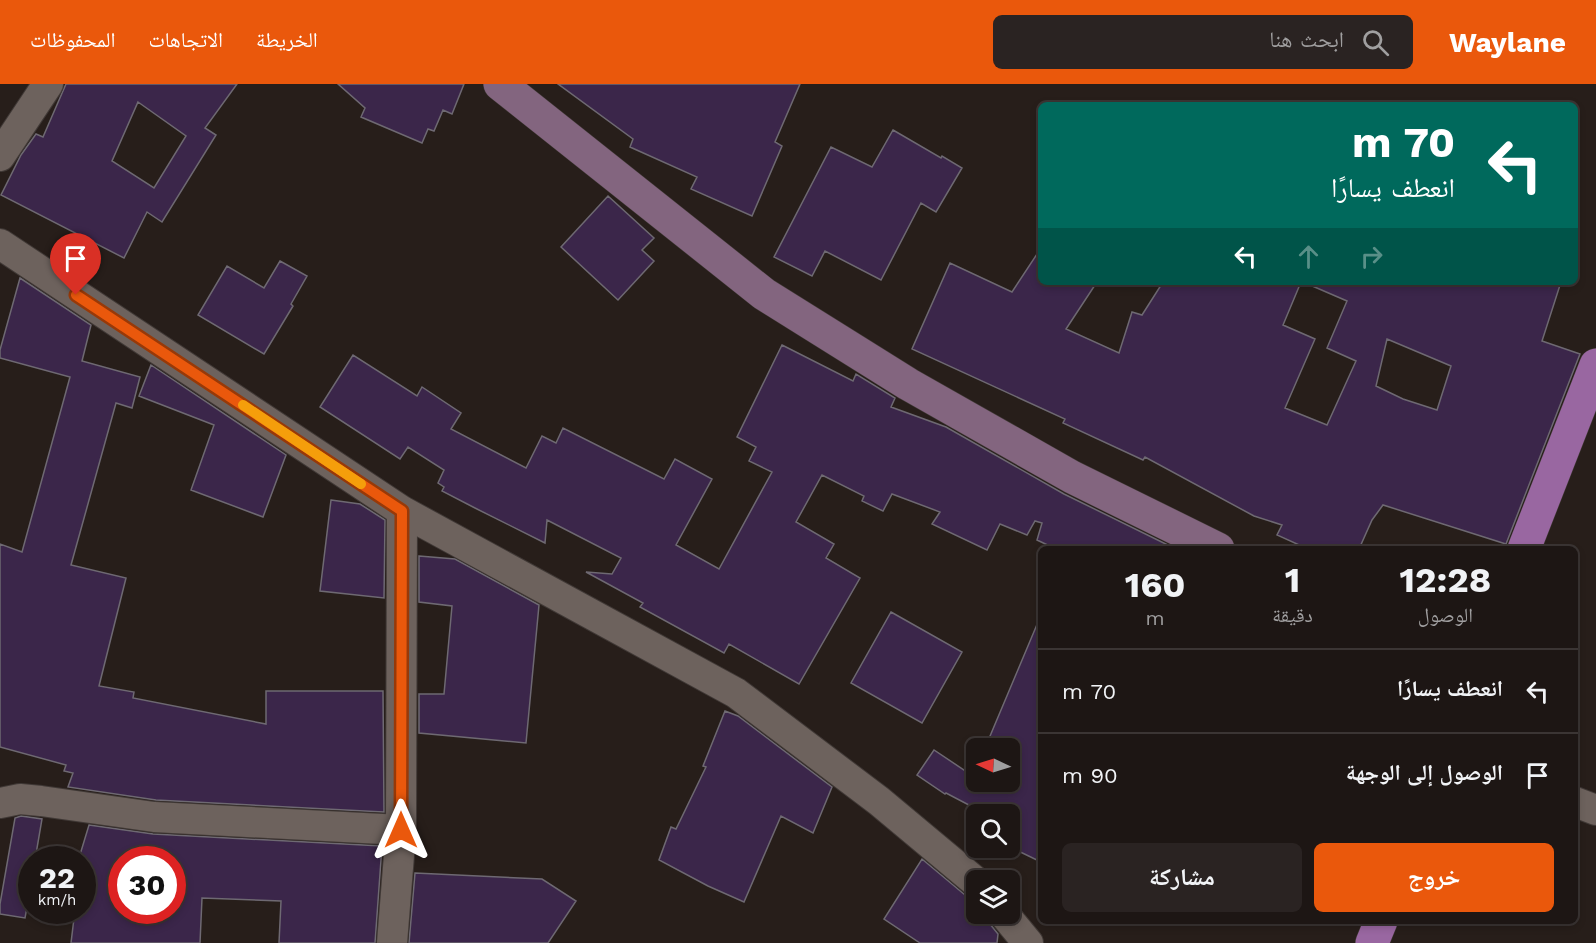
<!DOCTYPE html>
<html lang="ar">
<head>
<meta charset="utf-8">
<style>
	body { margin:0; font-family:"Work Sans","Noto Naskh Arabic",sans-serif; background:#2a2322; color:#f1f3f6; direction:rtl; height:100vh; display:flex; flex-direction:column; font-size:22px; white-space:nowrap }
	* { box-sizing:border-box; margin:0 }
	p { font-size:20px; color:#a09fa0 }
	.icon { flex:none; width:33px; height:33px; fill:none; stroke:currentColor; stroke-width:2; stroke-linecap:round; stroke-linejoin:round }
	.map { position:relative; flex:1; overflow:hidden; direction:ltr }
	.drawer { position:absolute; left:1038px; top:462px; width:540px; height:378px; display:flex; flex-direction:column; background:#1d1614; border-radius:9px; box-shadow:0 3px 9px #0003,0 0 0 2px #3b3534; direction:rtl }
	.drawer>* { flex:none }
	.guide { position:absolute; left:1038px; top:18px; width:540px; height:183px; border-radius:9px; box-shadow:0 3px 9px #0003,0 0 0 2px #3b3534; direction:rtl; background:#00695c; color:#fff; overflow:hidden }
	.needle { width:39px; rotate:274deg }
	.controls { position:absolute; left:966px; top:654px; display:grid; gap:12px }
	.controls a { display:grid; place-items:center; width:54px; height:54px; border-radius:9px; background:#1d1614; box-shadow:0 3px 9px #0003,0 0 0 2px #3b3534; font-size:30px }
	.speed { position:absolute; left:18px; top:762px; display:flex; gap:12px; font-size:30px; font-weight:700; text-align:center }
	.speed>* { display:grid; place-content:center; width:78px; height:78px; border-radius:50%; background:#1d1614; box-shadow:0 3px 9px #0003,0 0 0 2px #3b3534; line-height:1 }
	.speed small { font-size:15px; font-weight:400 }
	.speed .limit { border:9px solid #d22; background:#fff; color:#111 }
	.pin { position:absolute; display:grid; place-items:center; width:51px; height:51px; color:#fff; margin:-62px -26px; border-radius:50% 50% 50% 0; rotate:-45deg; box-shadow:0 0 6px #0007 }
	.pin .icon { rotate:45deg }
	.me { position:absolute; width:66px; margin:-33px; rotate:0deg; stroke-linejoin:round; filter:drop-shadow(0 0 4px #0008) }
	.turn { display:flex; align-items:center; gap:21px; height:126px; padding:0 24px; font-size:27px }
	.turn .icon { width:78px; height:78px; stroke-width:2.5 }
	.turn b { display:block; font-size:42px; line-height:51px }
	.lanes { display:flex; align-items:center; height:57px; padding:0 24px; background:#0003; justify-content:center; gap:30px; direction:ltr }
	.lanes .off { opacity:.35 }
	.eta { display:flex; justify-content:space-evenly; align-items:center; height:102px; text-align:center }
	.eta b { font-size:36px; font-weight:700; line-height:42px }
	.cta { display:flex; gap:12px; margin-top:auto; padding:12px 24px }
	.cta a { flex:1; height:69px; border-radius:9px; background:#ea580c; color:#fff; font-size:24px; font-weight:700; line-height:69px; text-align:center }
	.cta a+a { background:#2a2322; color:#f1f3f6 }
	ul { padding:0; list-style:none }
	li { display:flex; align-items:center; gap:18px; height:84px; padding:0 24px; border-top:2px solid #3b3534 }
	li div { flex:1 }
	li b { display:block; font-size:22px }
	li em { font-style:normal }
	header { display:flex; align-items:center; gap:36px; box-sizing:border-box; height:84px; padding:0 30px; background:#ea580c; color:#fff }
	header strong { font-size:28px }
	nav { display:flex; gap:33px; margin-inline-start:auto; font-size:21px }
	.search { width:420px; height:54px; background:#2a2322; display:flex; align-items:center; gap:15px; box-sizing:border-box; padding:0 21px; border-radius:9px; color:#a09fa0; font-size:22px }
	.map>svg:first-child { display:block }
	.building { fill:#3b264a; stroke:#6e6972; stroke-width:1.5; fill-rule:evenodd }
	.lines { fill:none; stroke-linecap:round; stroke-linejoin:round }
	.minor-casing { stroke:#403936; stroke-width:32 }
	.secondary-casing { stroke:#403936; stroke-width:34 }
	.primary-casing { stroke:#403936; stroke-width:34 }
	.minor { stroke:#6d625d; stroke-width:30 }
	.secondary { stroke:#83657f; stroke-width:33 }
	.primary { stroke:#9967a1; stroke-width:33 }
	.route-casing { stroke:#983908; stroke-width:15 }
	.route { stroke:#ea580c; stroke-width:10 }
	.slow { stroke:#f59e0b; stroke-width:10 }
</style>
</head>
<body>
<header>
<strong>Waylane</strong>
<div class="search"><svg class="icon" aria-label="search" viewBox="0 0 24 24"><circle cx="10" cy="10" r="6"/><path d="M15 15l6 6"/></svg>ابحث هنا</div>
<nav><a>الخريطة</a><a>الاتجاهات</a><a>المحفوظات</a></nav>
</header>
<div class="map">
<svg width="1596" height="859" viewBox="0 0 1596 859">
	<rect width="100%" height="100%" fill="#271e1a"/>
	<path class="building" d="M66,0H237L205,44L216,51L162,138L147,128L124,174L1,111L21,71L36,50L43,53ZM138,18L186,52L154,104L112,77Z
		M338,0H464L452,30L443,26L434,47L428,45L422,59L361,33L365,24Z
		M558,0H800L775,58L782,62L752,132L691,105L697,93L630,63L633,55Z
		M893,46L941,74L942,72L962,84L936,128L921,119L881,196L825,167L812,192L774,173L831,63L872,83Z
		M608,112L654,154L642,166L654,177L618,216L561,163Z
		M1041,164V198H1097L1066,245L1119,269L1132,228L1142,231L1163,198H1301L1283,241L1315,255L1285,324L1327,341L1356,277L1327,264L1347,217L1303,198H1561L1542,257L1580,270L1506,460L1383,421L1372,436L1359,465H1308L1277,451L1282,441L1254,432L1145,373L1143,376L1063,339L1065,335L912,265L950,179L1012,208ZM1387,255L1451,282L1437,326L1403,315L1376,302Z
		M280,177L307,192L291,220L293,222L264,270L198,231L227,182L264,204Z
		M20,194L91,241L82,277L140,293L132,324L116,319L71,481L126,494L99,602L134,608L133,614L266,640V607H383L384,728L156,716L68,703L73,689L64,687L66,681L0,663V460L22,468L70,293L0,274V266Z
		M782,261L853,297L856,290L895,314L891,323L946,343L1064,410L1176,465H1056L1037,456L1042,439L1035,437L1027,451L1000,440L987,466L932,440L940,428L892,410L883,427L862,417L864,412L822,391L796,438L834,460L826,474L860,494L799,600L729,560L724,569L640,523L643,519L586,488L612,490L621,474L547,436L545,459L475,424L442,407L444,403L438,399L444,386L408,363L400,375L320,323L353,271L417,312L422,303L461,329L451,345L526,384L542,352L556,359L563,344L664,395L675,375L712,395L676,461L719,485L772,388L749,377L756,363L737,353Z
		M151,281L286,371L263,433L191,406L214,341L139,312Z
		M331,416L360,420L385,436L384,514L320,507Z
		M419,472L455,475L539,521L526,659L419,649V610H444L452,522L419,518Z
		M891,528L962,568L922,639L851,599Z
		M1041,531V778L1010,763V730H986L946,709L945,710L917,691L934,666L973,692L976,684V698H1010V664H985Z
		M725,627L738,632L832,703L813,749L781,732L744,818L708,802L659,776L671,743L676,745L706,683L703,682Z
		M21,732L42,735L35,776H32V797L25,834L0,830V820L15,734Z
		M89,741L153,750L382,762L375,859H279L281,817L202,814L200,859H71L75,826H82V775L79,774ZM122,776H172V826H122Z
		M922,775L965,811L972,815H976V824L973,830H987V833L990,840L998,850L997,859H920L884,835Z
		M415,789L542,795L576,817L548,859H409Z"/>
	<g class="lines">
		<g class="minor-casing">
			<path id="minor" d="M0,72L48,0
				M0,160L402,427L736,609L879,717L976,798
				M1575,718L1596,726
				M0,719L20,715L41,717L154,733L401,746
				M1004,830L1028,859
				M392,859L401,746L402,427"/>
		</g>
		<g class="secondary-casing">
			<path id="secondary" d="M500,0L764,210L908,300L1072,393L1218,465"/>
		</g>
		<g class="primary-casing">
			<path id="primary" d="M1524,465L1596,281
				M1372,859L1381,837"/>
		</g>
		<use href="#minor" class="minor"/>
		<use href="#secondary" class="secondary"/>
		<use href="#primary" class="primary"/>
	</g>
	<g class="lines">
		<g class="route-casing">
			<path id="route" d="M76,211L402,427L401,746"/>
		</g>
		<use href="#route" class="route"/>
		<path class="slow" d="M243,321L361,400"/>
	</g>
</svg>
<div class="controls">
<a><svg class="needle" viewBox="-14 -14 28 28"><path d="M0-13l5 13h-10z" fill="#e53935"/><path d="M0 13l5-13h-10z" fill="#a09fa0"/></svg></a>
<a><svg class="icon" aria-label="search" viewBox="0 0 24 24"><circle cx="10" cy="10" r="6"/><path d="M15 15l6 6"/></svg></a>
<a><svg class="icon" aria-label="layers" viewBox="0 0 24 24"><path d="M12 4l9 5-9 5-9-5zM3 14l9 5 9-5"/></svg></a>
</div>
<div class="speed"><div>22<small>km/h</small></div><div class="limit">30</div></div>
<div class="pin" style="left:76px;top:211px;background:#d93025"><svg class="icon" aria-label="arrive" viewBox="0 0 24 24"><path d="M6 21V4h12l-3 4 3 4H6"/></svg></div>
<svg class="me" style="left:401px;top:746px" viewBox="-20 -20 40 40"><path d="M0-17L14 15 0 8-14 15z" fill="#ea580c" stroke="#fff" stroke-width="4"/></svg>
<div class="guide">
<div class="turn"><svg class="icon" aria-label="left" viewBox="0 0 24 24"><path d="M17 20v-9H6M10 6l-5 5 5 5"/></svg><div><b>70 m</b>انعطف يسارًا</div></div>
<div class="lanes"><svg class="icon" aria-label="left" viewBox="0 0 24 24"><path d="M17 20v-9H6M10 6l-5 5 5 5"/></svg><svg class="icon off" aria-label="ahead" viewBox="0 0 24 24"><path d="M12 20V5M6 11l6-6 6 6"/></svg><svg class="icon off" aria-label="right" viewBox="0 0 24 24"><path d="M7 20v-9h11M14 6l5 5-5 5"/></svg></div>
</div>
<section class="drawer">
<div class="eta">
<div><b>12:28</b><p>الوصول</p></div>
<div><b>1</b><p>دقيقة</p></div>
<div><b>160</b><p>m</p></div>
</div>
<ul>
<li><svg class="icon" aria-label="left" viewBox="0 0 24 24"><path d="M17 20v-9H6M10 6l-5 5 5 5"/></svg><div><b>انعطف يسارًا</b></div><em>70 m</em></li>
<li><svg class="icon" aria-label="arrive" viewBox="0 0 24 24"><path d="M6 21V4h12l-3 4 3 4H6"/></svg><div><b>الوصول إلى الوجهة</b></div><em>90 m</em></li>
</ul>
<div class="cta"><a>خروج</a><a>مشاركة</a></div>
</section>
</div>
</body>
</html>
